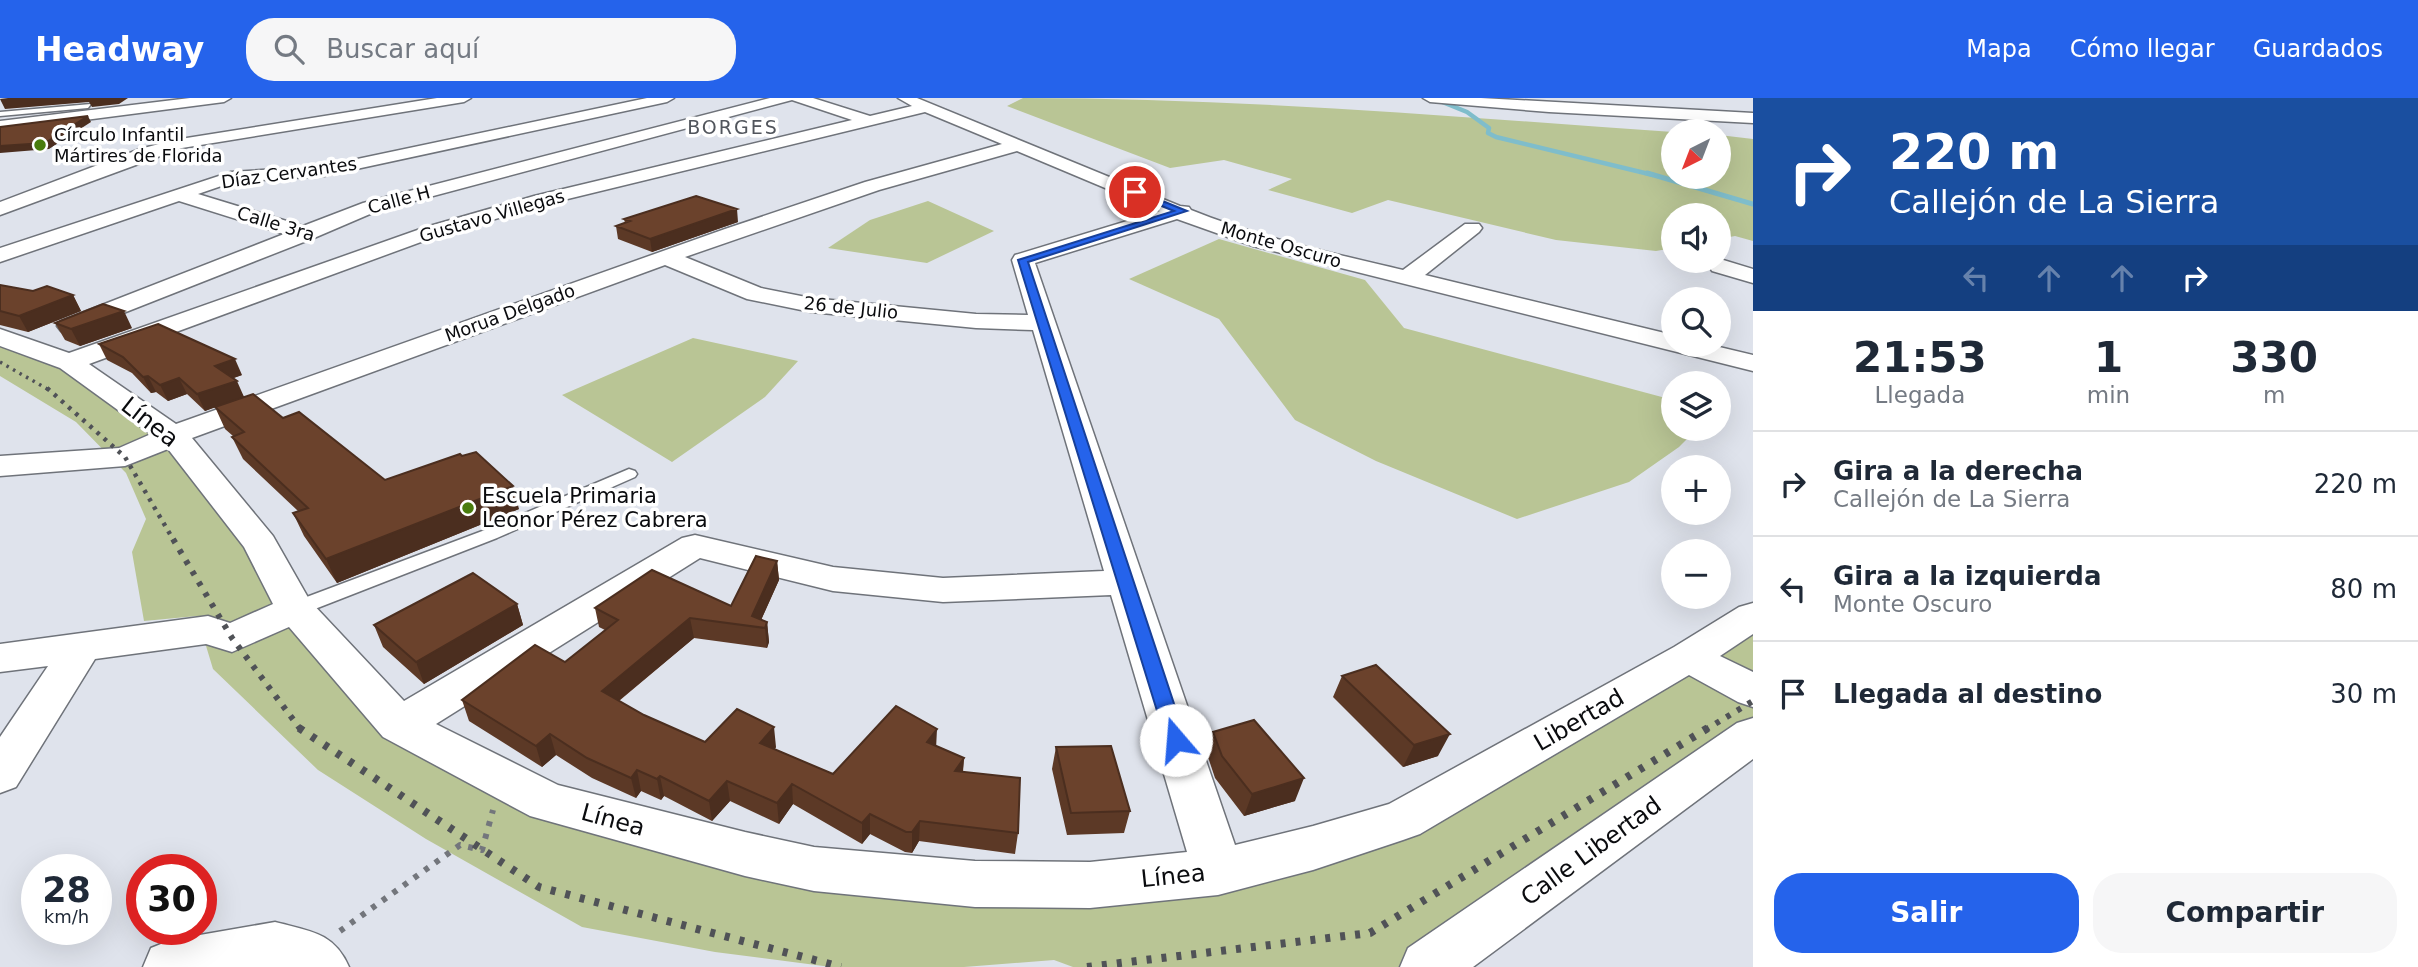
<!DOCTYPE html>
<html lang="es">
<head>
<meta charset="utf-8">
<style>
	body { margin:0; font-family:"DejaVu Sans",sans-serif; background:#f6f6f7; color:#1f2937; height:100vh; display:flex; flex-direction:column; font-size:26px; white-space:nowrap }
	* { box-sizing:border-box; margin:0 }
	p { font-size:23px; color:#747a83 }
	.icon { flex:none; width:38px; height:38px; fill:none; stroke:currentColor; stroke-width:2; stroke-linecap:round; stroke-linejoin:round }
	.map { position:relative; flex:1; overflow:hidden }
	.details { display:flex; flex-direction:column; background:#fff; width:665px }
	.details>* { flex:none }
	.top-card { background:#1a4fa0; color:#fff; overflow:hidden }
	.needle { width:46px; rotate:222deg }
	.fabs { position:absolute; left:1661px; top:21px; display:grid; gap:14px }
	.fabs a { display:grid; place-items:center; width:70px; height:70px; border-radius:50%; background:#fff; box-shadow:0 7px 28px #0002; font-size:35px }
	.speed { position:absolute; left:21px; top:756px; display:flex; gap:14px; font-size:35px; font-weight:700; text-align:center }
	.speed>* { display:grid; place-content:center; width:91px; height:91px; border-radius:50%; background:#fff; box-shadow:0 7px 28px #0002; line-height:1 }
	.speed small { font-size:18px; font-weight:400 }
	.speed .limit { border:10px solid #d22; background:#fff; color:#111 }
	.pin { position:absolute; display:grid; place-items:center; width:60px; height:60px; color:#fff; margin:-30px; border:4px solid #fff; border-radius:50%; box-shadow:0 2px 7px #0007 }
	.me { position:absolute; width:77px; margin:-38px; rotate:342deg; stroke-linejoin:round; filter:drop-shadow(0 0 5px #0008) }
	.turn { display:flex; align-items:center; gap:24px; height:147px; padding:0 21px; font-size:32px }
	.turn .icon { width:91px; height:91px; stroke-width:2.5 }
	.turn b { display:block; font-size:49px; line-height:60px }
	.lanes { display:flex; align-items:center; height:66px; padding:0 21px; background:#0003; justify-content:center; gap:35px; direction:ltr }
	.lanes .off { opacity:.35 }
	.eta { display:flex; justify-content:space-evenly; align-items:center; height:119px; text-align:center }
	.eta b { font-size:42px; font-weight:700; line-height:49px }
	.primary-button { display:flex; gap:14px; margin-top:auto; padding:14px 21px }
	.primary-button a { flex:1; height:80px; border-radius:28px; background:#2563eb; color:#fff; font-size:28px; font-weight:700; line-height:80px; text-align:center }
	.primary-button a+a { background:#f6f6f7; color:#1f2937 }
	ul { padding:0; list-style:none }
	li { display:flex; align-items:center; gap:21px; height:105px; padding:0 21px; border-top:2px solid #e0e1e3 }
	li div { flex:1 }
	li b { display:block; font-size:26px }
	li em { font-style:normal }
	header { display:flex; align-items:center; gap:42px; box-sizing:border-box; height:98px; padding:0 35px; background:#2563eb; color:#fff }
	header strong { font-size:33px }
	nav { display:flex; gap:38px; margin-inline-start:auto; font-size:24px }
	.search { width:490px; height:63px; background:#f6f6f7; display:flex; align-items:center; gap:18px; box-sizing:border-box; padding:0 24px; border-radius:28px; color:#747a83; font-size:26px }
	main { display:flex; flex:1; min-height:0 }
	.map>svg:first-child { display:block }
	.green { fill:#b9c595 }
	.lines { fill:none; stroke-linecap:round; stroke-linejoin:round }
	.stream-far1 { stroke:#7fbdcb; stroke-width:4.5 }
	.stream { stroke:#7fbdcb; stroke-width:5 }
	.service-casing { stroke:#6f737a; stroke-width:3 }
	.minor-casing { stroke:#6f737a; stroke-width:3 }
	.path { stroke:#73767c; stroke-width:6; stroke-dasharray:5 8; stroke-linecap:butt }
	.service { fill:#fff; fill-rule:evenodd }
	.minor { fill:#fff; fill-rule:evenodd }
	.rail-far3 { stroke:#505257; stroke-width:3.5; stroke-dasharray:2.5 5; stroke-linecap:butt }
	.rail-far2 { stroke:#505257; stroke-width:4.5; stroke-dasharray:3.5 6; stroke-linecap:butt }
	.rail-far1 { stroke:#505257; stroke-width:6; stroke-dasharray:4.5 8; stroke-linecap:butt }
	.rail { stroke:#505257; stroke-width:8; stroke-dasharray:5 10; stroke-linecap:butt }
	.wall { fill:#5c3926 }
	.shaded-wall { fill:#4b2e1f }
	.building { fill:#6b422c; stroke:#4b2e1f; stroke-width:2 }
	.route { fill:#2563eb; stroke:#184099; stroke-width:2 }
	.poi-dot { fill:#497c0d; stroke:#fff; stroke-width:2.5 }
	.labels { text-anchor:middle; stroke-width:7; stroke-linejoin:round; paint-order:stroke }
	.far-poi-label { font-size:18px; fill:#0a0b0e; stroke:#fff; text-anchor:start }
	.far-street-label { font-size:18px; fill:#0a0b0e; stroke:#fff }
	.far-neighbourhood-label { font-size:19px; letter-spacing:2px; fill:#51555c; stroke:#fff }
	.poi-label { font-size:21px; fill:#0a0b0e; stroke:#fff; text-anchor:start }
	.near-street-label { font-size:24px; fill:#0a0b0e; stroke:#fff }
</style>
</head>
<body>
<header>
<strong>Headway</strong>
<div class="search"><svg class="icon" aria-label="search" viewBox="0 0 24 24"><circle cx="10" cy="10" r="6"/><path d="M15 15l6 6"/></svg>Buscar aquí</div>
<nav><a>Mapa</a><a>Cómo llegar</a><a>Guardados</a></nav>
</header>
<main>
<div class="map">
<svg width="1753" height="869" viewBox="0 0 1753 869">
	<rect width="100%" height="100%" fill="#dfe3ec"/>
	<path class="green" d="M1023,0C1240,0 1457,19 1673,34V79H1718L1719,37L1753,41V143L1735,138L1719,141L1718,117H1673V150L1656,153L1556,142L1388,102L1352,115L1268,92L1292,81L1224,62L1170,70L1007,8Z
		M928,103L994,133L927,165L828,150L870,122Z
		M1219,141L1365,182L1404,230L1673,302V331H1697L1679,349L1629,384L1517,421L1376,363L1295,322L1219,221L1129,181Z
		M0,239L25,247L173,337L399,627L547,704L745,756L1090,787L1313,750L1753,518V637L1428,869H1073L1054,862L964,869H831L715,854L582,829L426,741L318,672L213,571L197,518L144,523L132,454L146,421L126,375L76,324L0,278Z
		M693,240L798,263L765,299L672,364L562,297Z"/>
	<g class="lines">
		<path class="stream-far1" d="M1440,3L1467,14L1489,30L1488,35L1496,39L1653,77"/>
		<path class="stream" d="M1647,75L1753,106"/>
		<g class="service-casing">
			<path id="service" d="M91,6L88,10L0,18V14Z
				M629,371L635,373L637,376L635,379L497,440L302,516H288L285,511L288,506L485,432Z"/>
		</g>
		<g class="minor-casing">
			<path id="minor" d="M190,0H231L224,4L0,33V23Z
				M437,0H471L464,4L182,50L0,117V104L140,51L174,42Z
				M647,0H674L667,4L324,78L233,84L198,96L303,128L363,105L770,0H813L870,18L912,8L898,0H917L1180,108L1189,109L1191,112C1260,140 1332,155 1403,172L1465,126H1479L1482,130L1479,134L1425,177L1673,237V247H1711L1753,257V273L1253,148L1177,121L1035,165L1235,747L1313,728L1389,706L1674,549L1739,509L1753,505V536L1720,558L1753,574V609L1738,604L1689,577L1420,736L1403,742L1313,772L1218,797L1090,810L975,809L814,793L745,778L530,718L383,639L289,529L232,554L206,546L95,561L16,689L0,695V639L48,568L0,574V546L208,518L230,525L273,506L244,449L168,351L125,368L0,378V358L119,350L151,336L60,270L0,248V231L69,255L426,129L534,98L852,22L792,2L377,113L314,140L70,236L61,233L57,228L61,223L284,136L179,103L0,164V150L231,74L324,68ZM925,14L1002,46L865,84L725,131L176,326L89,266L440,137L547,106ZM1017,53L1160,113L1015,157L1012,162L1028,217L976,216L811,200L761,190L685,159L879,92ZM665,167L747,201L811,214L976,230L1033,232L1104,473L943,480L833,469L695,437L682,440L404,603L310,503L273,438L192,340ZM700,460L833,493L943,504L1111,497L1187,754L1090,764L975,763L814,749L745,734L558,687L436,626Z
				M1423,0H1481L1753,15V25L1549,14L1430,4Z
				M1720,161L1753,171V185L1712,173L1709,168L1712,163Z
				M1753,620V661L1473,869H1400L1408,850L1737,625Z
				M275,824C309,833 334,834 349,869H143L151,850L171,842Z"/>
		</g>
		<path class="path" d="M340,833L460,747L482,752L493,712"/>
		<use href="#service" class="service"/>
		<use href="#minor" class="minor"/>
		<path class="rail-far3" d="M0,264L49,292"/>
		<path class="rail-far2" d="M47,290L125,359L174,443"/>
		<path class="rail-far1" d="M173,441L232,540L301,632
			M1705,632L1753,603"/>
		<path class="rail" d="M299,630L539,789L841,869
			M1087,869L1370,835L1708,630"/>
	</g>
	<path class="wall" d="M624,121L738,124L652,154L618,141L616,128L625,125Z
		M0,187L33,193L73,197L81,213L28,234L0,227Z
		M55,225L132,230L80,248L65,242Z
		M99,246L242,277L233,280L244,299L283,320L385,382L519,411L337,485L304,438L293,415L298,413L243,361L232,339L233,338L225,331L215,309L205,313L187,296L168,303L156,294L151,295L132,275L107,262Z
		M777,463L779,482L761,522L767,524L769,544L767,550L694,540L619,603L644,617L705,644L776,649L775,651L833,676L937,648L964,660L963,674L1018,735L1015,756L919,743L912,755L905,754L870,736L862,746L793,706L779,726L730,703L712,723L664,698L661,702L641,693L636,700L592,680L556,657L542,669L469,623L462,602L565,564L605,532L599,529L595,510L731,508Z
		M517,506L523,527L424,586L383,549L374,527Z
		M1342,578L1438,658L1403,669L1333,599Z
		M1213,634L1295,703L1244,718L1215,680L1207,656Z
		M1056,649L1130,713L1124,735L1067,737L1052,671Z"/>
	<path class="shaded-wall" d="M8,0H128L119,6L92,9L89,4L5,11L0,1Z
		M88,18L91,24L49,51L0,55V48Z
		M737,111L738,124L652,154L650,141Z
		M73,197L81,213L28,234L19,218Z
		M124,213L132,230L80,248L71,231Z
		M235,261L242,277L223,284L215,268Z
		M148,278L156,294L151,295L143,279Z
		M179,280L187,296L168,303L160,287Z
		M237,283L244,299L205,313L197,296Z
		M513,388L519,411L337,485L326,461Z
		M777,463L779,482L758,529L752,518Z
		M517,506L523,527L424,586L416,564Z
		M690,520L694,540L606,613L602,593Z
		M767,524L769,544L767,550L765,530Z
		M774,629L776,649L762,665L760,645Z
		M937,631L936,651L927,644Z
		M550,636L556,657L542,669L536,648Z
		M1450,636L1438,658L1403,669L1414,647Z
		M964,660L962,681L955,673Z
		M637,672L641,693L636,700L631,680Z
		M660,678L664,698L661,702L657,681Z
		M1304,680L1295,703L1244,718L1252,696Z
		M727,683L730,703L712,723L709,703Z
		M792,686L793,706L779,726L777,705Z
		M870,716V736L862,746V725Z
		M920,723L919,743L912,755V734Z"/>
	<path class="building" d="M88,18L45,45L0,48V29Z
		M696,98L737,111L650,141L616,128L630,123L624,121Z
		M0,187L33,193L47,188L73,197L19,218L0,213Z
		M103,206L124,213L71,231L55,225Z
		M158,226L235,261L215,268L237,283L197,296L179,280L160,287L148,278L143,279L123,259L99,246Z
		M253,296L283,320L299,314L385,382L460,356L462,358L476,354L513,388L326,461L293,415L308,410L232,339L244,334L215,309Z
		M756,458L777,463L752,518L767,524L765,530L690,520L602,593L644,617L705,644L737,611L774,629L760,645L833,676L896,608L937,631L927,644L964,660L955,673L1020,680L1018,735L920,723L912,734H906L870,716L862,725L792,686L777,705L727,683L709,703L660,678L657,681L637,672L631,680L587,660L550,636L536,648L462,602L535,547L565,564L618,522L595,510L652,472L731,508Z
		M473,475L517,506L416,564L374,527Z
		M1376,567L1450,636L1414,647L1342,578Z
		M1254,622L1304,680L1252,696L1222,658L1213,634Z
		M1111,648L1130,713L1071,715L1056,649Z"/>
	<path class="route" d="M1132,93H1138L1187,113L1028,164L1186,642L1183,648L1176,650L1169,648L1166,642L1018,162L1174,113L1132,96Z"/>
	<g class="poi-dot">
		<circle cx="40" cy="47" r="7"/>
		<circle cx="468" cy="410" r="7"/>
	</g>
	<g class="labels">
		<g class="far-poi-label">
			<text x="54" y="43">Círculo Infantil<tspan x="54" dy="21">Mártires de Florida</tspan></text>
		</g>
		<g class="far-street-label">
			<text transform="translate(289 75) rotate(-8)" y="6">Díaz Cervantes</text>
			<text transform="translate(399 102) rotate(-15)" y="6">Calle H</text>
			<text transform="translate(492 118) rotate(-16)" y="6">Gustavo Villegas</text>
			<text transform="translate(276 126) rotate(17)" y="6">Calle 3ra</text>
			<text transform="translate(1281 147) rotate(16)" y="6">Monte Oscuro</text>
			<text transform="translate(851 210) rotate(6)" y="6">26 de Julio</text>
			<text transform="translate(510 215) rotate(-20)" y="6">Morua Delgado</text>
		</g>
		<g class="far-neighbourhood-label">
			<text x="733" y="36">BORGES</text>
		</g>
		<g class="poi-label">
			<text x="482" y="405">Escuela Primaria<tspan x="482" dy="24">Leonor Pérez Cabrera</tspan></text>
		</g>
		<g class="near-street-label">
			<text transform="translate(150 324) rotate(38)" y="8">Línea</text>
			<text transform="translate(1579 622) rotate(-30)" y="8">Libertad</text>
			<text transform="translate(613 722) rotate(15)" y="8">Línea</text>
			<text transform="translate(1591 753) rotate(-36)" y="8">Calle Libertad</text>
			<text transform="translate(1173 778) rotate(-6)" y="8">Línea</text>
		</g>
	</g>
</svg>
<div class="fabs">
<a><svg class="needle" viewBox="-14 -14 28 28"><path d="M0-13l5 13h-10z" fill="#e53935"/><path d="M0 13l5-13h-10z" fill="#747a83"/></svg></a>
<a><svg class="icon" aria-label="sound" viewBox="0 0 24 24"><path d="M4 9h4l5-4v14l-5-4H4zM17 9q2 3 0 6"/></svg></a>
<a><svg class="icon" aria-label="search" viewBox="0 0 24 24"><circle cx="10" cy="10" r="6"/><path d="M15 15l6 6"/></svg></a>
<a><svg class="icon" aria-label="layers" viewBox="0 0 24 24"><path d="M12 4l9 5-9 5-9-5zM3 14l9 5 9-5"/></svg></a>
<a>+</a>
<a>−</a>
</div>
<div class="speed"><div>28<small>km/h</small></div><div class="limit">30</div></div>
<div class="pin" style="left:1135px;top:94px;background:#d93025"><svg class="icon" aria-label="arrive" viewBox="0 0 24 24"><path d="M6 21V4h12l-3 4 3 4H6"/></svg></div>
<svg class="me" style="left:1176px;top:642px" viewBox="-20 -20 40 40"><circle r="19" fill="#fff"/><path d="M0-13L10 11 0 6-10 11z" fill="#2563eb"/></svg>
</div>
<section class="details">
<div class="top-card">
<div class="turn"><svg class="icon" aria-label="right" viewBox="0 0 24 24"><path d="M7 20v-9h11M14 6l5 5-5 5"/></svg><div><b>220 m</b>Callejón de La Sierra</div></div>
<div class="lanes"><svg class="icon off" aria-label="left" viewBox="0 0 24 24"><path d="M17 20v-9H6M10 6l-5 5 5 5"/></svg><svg class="icon off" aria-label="ahead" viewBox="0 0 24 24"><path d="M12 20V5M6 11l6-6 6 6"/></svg><svg class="icon off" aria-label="ahead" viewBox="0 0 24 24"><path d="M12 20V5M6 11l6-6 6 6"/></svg><svg class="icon" aria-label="right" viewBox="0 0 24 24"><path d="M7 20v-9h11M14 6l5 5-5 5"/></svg></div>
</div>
<div class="eta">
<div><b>21:53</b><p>Llegada</p></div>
<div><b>1</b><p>min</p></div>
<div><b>330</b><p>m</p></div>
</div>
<ul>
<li><svg class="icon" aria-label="right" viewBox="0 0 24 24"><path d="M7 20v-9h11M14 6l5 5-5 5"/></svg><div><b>Gira a la derecha</b><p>Callejón de La Sierra</p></div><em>220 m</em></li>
<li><svg class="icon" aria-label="left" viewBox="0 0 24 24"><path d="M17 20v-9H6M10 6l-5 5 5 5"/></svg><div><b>Gira a la izquierda</b><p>Monte Oscuro</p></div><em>80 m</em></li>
<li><svg class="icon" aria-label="arrive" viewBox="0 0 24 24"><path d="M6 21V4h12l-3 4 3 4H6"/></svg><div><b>Llegada al destino</b></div><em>30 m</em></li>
</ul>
<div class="primary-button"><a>Salir</a><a>Compartir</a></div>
</section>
</main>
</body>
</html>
